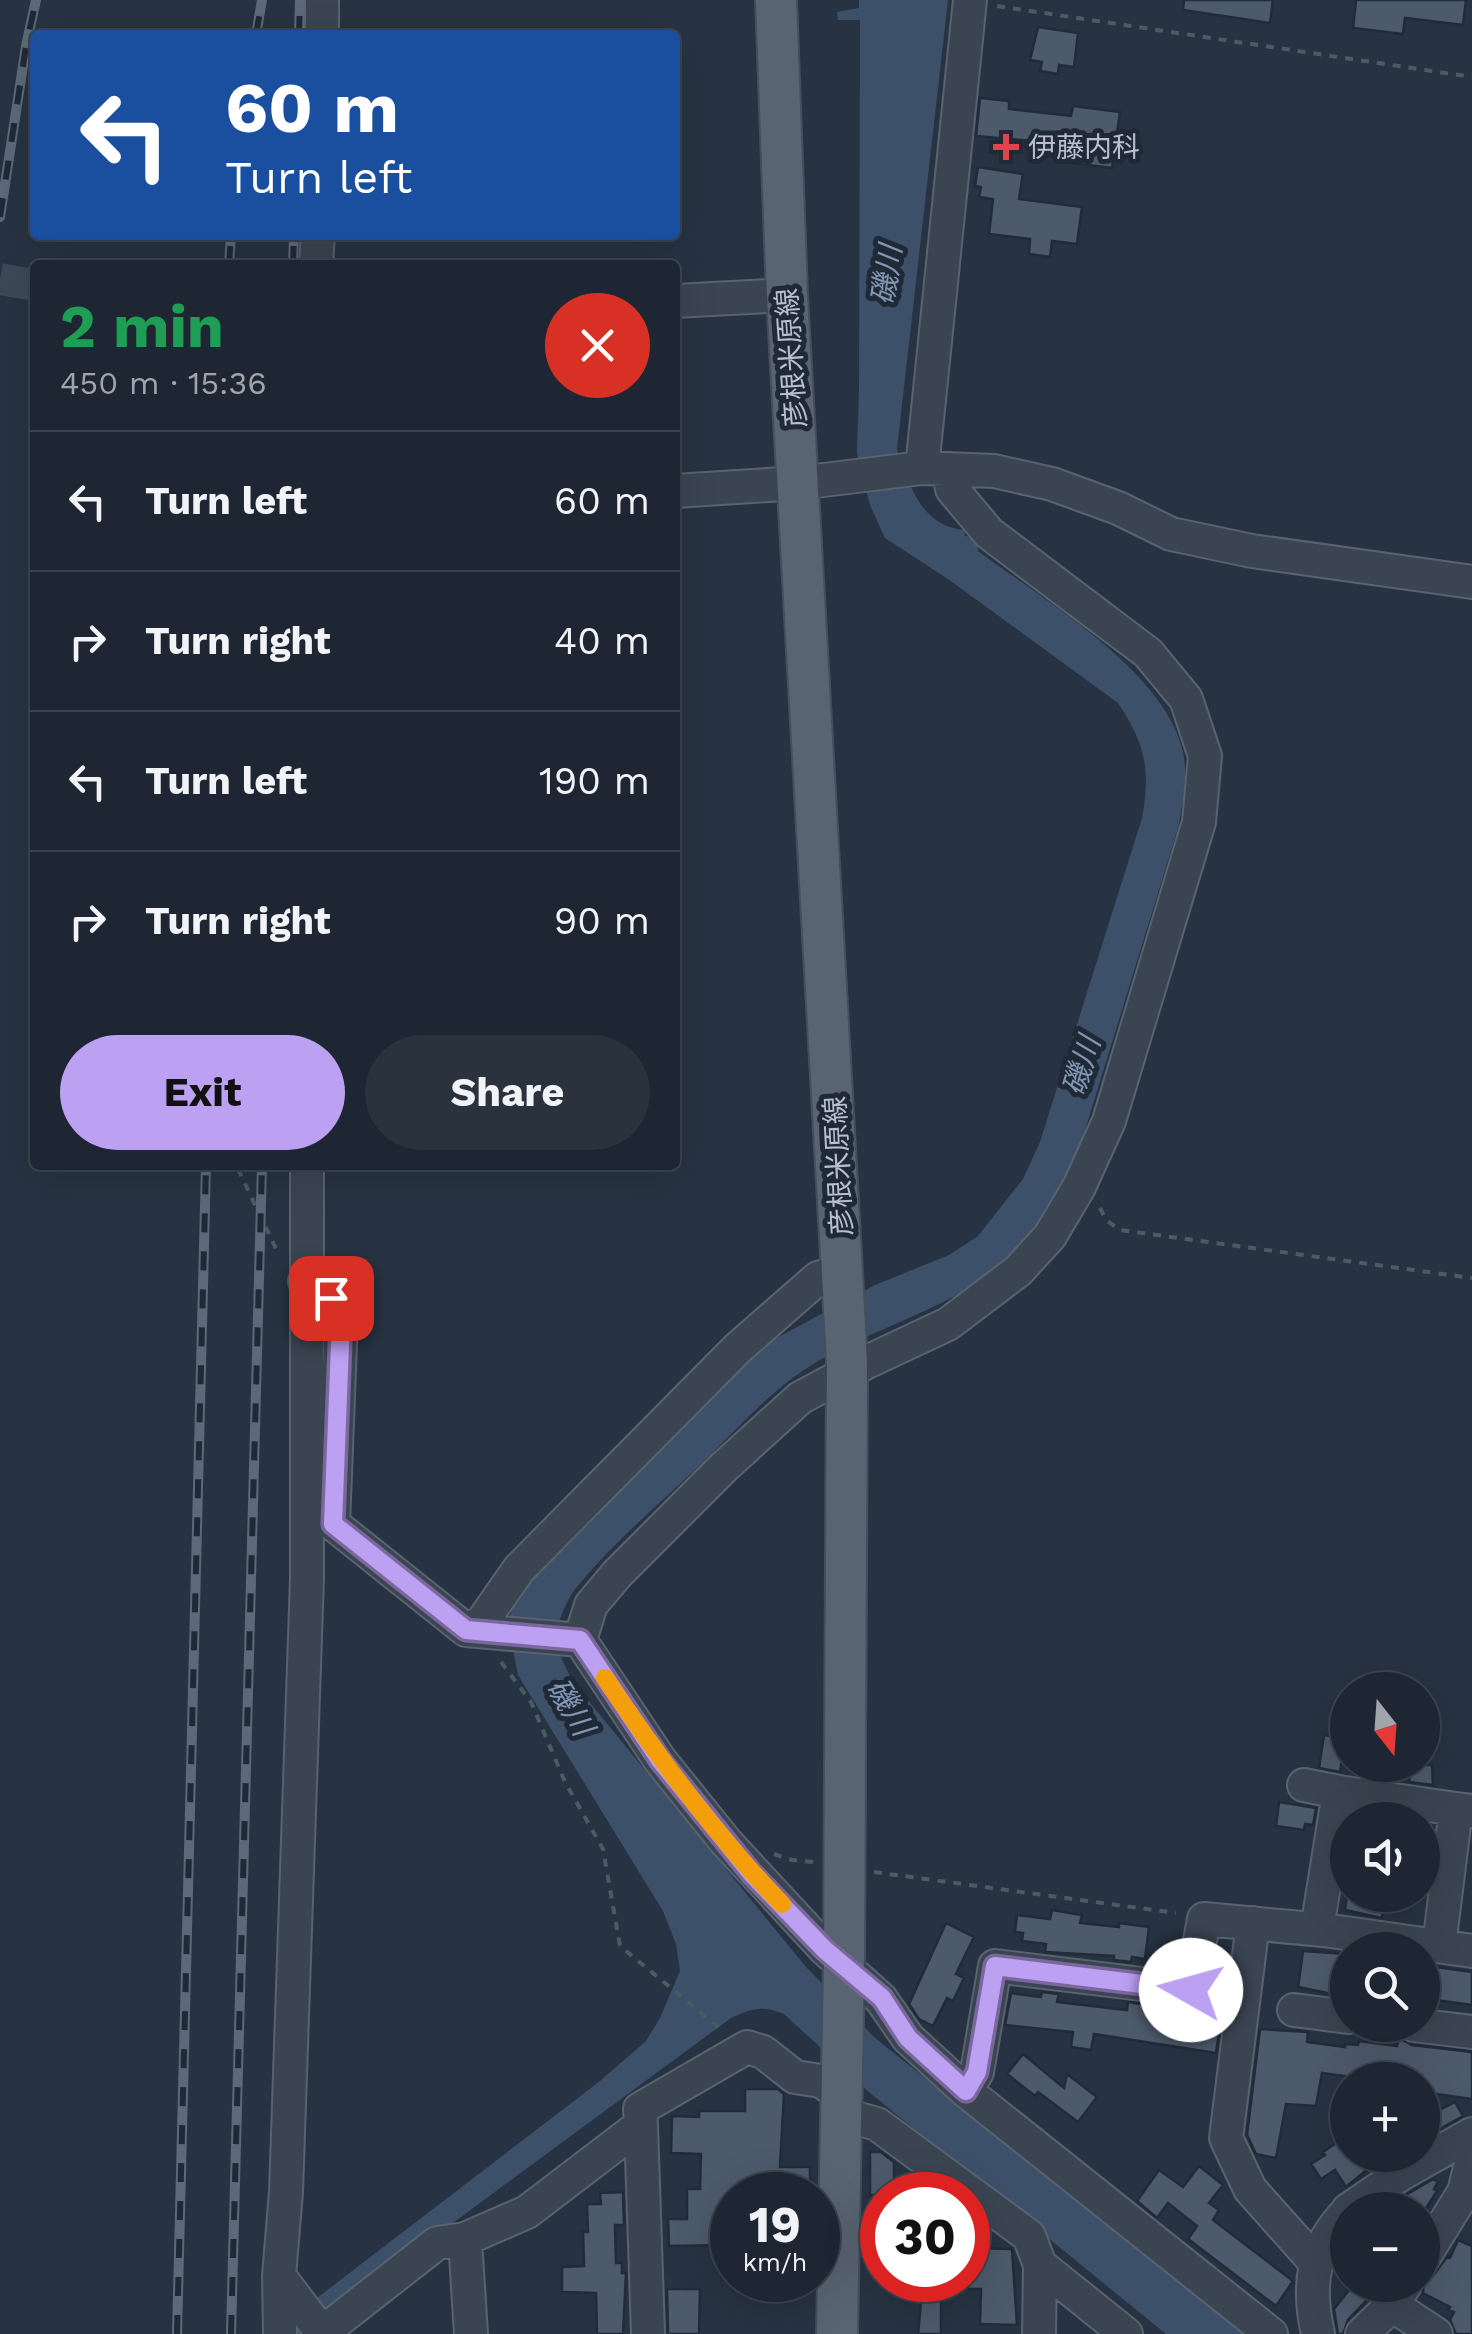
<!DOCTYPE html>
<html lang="en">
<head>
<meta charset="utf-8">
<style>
	body { margin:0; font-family:"Work Sans","Noto Sans JP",sans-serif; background:#2a323e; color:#f1f3f6; height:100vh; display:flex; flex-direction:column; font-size:38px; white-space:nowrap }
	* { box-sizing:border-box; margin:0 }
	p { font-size:32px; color:#a0a5ac }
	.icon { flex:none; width:55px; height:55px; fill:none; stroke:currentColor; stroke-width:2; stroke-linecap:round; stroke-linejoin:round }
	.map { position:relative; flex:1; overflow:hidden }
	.panel { position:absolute; left:30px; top:260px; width:650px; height:910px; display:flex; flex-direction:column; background:#1d2632; border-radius:10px; box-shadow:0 10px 40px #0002,0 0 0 2px #3b434d }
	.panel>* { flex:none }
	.top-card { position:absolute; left:30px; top:30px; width:650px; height:210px; border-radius:10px; box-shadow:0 10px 40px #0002,0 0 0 2px #3b434d; background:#1a4fa0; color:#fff; overflow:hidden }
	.needle { width:65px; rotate:163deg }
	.controls { position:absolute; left:1330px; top:1672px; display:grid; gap:20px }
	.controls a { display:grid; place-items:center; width:110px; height:110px; border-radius:50%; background:#1d2632; box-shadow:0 10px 40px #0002,0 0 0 2px #3b434d; font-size:50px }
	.speed { position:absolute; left:710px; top:2172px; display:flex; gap:20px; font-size:50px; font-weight:700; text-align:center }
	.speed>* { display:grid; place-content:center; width:130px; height:130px; border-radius:50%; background:#1d2632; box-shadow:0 10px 40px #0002,0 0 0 2px #3b434d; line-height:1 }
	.speed small { font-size:25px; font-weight:400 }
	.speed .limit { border:15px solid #d22; background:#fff; color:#111 }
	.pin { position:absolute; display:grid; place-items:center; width:85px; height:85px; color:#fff; margin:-42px; border-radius:20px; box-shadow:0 5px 15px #0006 }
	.me { position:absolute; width:110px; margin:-55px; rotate:277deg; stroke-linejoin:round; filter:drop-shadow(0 0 8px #0008) }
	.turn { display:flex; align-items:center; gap:35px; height:210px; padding:0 30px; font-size:45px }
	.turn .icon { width:130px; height:130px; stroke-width:2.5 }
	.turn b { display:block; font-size:70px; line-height:85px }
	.round { display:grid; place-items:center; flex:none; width:105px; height:105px; border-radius:52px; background:#2a323e }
	.head { display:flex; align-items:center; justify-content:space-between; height:170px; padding:0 30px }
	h1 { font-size:60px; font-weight:700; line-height:75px; color:#1e9e55 }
	.primary-button { display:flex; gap:20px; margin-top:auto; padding:20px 30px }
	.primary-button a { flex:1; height:115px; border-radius:60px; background:#bca0f2; color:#111; font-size:40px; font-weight:700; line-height:115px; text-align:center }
	.primary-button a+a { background:#2a323e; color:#f1f3f6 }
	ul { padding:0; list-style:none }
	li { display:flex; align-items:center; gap:30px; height:140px; padding:0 30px; border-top:2px solid #3b434d }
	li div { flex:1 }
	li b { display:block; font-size:38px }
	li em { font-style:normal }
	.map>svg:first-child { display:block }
	.water { fill:#3d506a }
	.building { fill:#4d5a6b; stroke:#222c39; stroke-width:2.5 }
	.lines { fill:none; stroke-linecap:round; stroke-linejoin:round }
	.minor-tunnel { stroke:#3d4857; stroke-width:32; stroke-dasharray:32 16; stroke-linecap:butt }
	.minor-casing { stroke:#59636f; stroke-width:36 }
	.major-casing { stroke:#454e5b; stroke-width:44 }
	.path { stroke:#475d60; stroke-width:4; stroke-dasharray:8 8; stroke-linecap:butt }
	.minor { stroke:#3b4552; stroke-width:32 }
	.major { stroke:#596472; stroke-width:40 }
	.rail-casing { stroke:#5d6979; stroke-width:10 }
	.rail { stroke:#202a37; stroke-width:6; stroke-dasharray:19; stroke-linecap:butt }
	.route-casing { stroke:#7a689d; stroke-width:25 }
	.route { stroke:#bca0f2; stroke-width:18 }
	.slow { stroke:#f59e0b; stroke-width:18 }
	.health-dot { fill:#e0444e; stroke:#202a37; stroke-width:4 }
	.labels { text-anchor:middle; stroke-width:10; stroke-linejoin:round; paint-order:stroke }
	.poi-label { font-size:28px; fill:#b8c0cc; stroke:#202a37; text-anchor:start }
	.street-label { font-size:28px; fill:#b8c0cc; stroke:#202a37 }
	.water-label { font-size:30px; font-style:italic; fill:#8096b2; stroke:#202a37 }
</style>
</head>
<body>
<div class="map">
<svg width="1472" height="2334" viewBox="0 0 1472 2334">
	<rect width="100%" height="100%" fill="#273342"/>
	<path class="water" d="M859,0H948L897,449C909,485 921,526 964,530L965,536L977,537L978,551C1042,599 1166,671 1183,752C1188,777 1183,803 1178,828L1077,1156C1055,1203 1031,1246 987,1276C931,1316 861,1332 804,1370C764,1397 732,1434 697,1468C656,1507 609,1546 573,1592C568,1599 563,1611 560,1619C553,1645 562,1661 574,1683L806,1967L875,2038L1246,2334H1166L870,2093L784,2014C763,2005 751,2008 731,2018L309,2329V2334H295L296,2314L600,2081L646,2041L660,2018L680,1971L676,1944L663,1911L518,1675L507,1621L522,1590L549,1556L762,1346L875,1285L949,1255L978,1236L1023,1179L1040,1142L1142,818C1151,770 1145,743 1118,703L948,579L885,538L870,505L857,453L859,389L860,20H838L837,12L859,8Z"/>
	<path class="building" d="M1184,0H1273L1270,23L1183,10Z
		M1356,0H1466L1463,25L1405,18L1403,34L1353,28Z
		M1038,27L1078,33L1074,67L1059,65L1058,74L1040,71L1042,62L1030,60Z
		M980,98L1009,101V109L1071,116L1073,106L1120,112L1112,168L1065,162L1067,144L976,136Z
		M978,167L1023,174L1019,199L1082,207L1077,244L1052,241L1050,257L1029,254L1030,239L989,234L993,199L979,197L981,187L975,186Z
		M1324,1735L1346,1738L1340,1772L1319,1768Z
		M1411,1765H1432L1433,1785L1409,1782Z
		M1279,1802L1316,1808L1313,1825L1305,1824L1304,1830L1276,1826Z
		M1347,1895H1385L1382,1918L1345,1910Z
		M1052,1910L1082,1915L1080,1923L1119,1927V1923L1149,1927L1145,1959L1132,1957L1131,1962L1114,1960V1956L1045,1952L1046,1944L1022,1941L1023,1933L1015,1932L1017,1915L1050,1919Z
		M946,1923L974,1937L956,1974L964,1978L953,2001L947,1998L933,2026L919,2019L909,2004Z
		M1303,1951L1348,1954V1988L1338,1986L1337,1995L1298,1987Z
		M1422,1965L1472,1972V2005L1422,1998Z
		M1042,1992L1059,1994L1057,2002L1127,2010L1128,2002L1155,2006L1154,2015L1171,2017V2020L1202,2024L1203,2014L1221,2018L1216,2053L1094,2034L1091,2050L1071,2047L1073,2032L1005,2025L1011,1993L1041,1997Z
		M1260,2029L1308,2032L1307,2042L1345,2047V2044L1358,2045L1359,2041L1397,2046L1399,2038L1412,2045L1472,2052V2099L1422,2092V2080H1371L1322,2073L1316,2106L1286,2104L1276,2158L1256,2154L1247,2135Z
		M1023,2054L1064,2088L1067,2074L1097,2097L1078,2122L1038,2092L1035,2096L1007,2074Z
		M745,2089H778L784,2094L780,2167H810V2184H761L760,2195H732V2238H723V2245L669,2246L668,2219H687V2189H700L701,2154L671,2153L672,2116L699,2117V2111H745Z
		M1455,2102L1463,2116L1422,2139L1434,2119L1430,2115Z
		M1348,2135V2155H1385L1346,2187L1335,2170L1321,2179L1311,2164L1325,2155L1323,2152Z
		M870,2152H881L894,2162V2195H870Z
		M1199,2166L1223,2185L1209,2203L1219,2210L1213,2220L1293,2281L1276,2306L1188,2239L1197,2226L1168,2203L1157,2218L1137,2201L1159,2170L1183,2187Z
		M1433,2179L1438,2182L1434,2189L1437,2191L1425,2210H1392L1399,2199Z
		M623,2192L624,2225H615L616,2263H622V2273H626L623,2334H597L596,2293L562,2292V2267L584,2266L583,2232H588L587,2204H601L600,2193Z
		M1458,2240L1472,2246V2334H1456L1450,2320L1454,2312L1448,2310L1450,2307L1423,2293L1424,2280L1432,2277L1447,2257L1450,2258Z
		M968,2248L1012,2249L1017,2325L980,2324L981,2289H968Z
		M923,2280H941V2334H918Z
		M1353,2285H1381L1348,2320L1343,2334H1338L1334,2309Z
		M667,2289H700L699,2334H668Z"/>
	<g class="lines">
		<path class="minor-tunnel" d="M0,279L35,285"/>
		<g class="minor-casing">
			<path id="minor" d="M322,35V0
				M316,265L318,235
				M675,301L787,295
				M922,468L970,0
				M675,491L799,483L922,468L994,471L1052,484L1118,508L1171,534L1252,551L1472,582
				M305,1281L331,1298L341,1319L333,1524L466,1630L580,1640L660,1760L726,1842L825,1949L881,1999L908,2038L966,2091L1271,2334
				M466,1630L482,1622L519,1569L738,1348L818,1278L844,1270
				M580,1640L591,1605L617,1574L724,1467L800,1398L867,1362L948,1324L1018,1271L1050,1236L1079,1187L1109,1121L1199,822L1205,756L1186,699L1148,653L989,533L952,489L949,469
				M1304,1785L1339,1792
				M1253,1923L1226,2138L1250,2189L1316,2263
				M1317,1929L1339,1792L1456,1809
				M1439,1946L1456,1809L1472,1811
				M1294,2010L1348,2017
				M1414,2025L1472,2032
				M966,2091L977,2072L995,1966L1191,1990L1204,1919L1324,1930L1472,1951
				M841,2114L877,2124L1029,2236L1040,2265L1126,2334
				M641,2125L648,2334
				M1348,2210L1401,2174L1472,2134
				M465,2239L471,2334
				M1422,2260L1464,2192L1472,2160
				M279,2276L319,2329H327L437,2243L465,2239L527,2212L641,2125L640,2109L747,2047L763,2052L795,2077L821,2081L841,2095
				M1392,2305L1436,2334
				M280,2334L279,2276L286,2192L307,1578V1165
				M1039,2334L1040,2265
				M1318,2334C1307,2285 1312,2248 1348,2211
				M1362,2334L1392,2305L1405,2285"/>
		</g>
		<g class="major-casing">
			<path id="major" d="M776,0L787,295L847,1362L844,1966L837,2334"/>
		</g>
		<path class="path" d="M997,6L1472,77
			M238,1169L279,1255
			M1100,1208L1106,1220L1120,1230L1472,1278
			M501,1662L531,1702L565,1782L603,1849L620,1946L722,2030
			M774,1854L792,1860L813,1862
			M874,1872L1176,1913"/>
		<use href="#minor" class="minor"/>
		<use href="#major" class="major"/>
		<g class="rail-casing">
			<path id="rail" d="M256,35L262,0
				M299,35L300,0
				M0,217L26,46L36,0
				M229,265L231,235
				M293,265L294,235
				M177,2334L206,1165
				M231,2334L262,1165"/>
		</g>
		<use href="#rail" class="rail"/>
	</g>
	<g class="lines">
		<g class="route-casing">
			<path id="route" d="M331,1298L341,1319L333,1524L466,1630L580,1640L660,1760L752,1874L825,1950L882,1998L908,2038L966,2091L977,2072L995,1966L1191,1990"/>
		</g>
		<use href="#route" class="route"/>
		<path class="slow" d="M605,1678C659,1758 715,1835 782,1904"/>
	</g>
	<path class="health-dot" d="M1001 132h10v10h10v10h-10v10h-10v-10h-10v-10h10z"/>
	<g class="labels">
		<g class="poi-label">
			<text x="1028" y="157">伊藤内科</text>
		</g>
		<g class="street-label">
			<text transform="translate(791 358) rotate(-94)" y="10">彦根米原線</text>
			<text transform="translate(838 1166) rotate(-93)" y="10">彦根米原線</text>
		</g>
		<g class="water-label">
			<text transform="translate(887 275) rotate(-82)" y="10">磯川</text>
			<text transform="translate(1082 1066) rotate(-73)" y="10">磯川</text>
			<text transform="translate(570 1707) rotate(59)" y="10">磯川</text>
		</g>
	</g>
</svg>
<div class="controls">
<a><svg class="needle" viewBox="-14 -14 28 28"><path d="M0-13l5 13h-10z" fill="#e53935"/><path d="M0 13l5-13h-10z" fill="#a0a5ac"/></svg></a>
<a><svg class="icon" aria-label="sound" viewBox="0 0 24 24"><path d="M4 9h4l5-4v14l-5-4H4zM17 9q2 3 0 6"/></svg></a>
<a><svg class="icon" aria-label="search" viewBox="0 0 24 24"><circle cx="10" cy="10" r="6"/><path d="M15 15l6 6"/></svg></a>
<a>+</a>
<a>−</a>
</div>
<div class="speed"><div>19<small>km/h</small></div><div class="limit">30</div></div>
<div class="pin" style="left:331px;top:1298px;background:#d93025"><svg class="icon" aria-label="arrive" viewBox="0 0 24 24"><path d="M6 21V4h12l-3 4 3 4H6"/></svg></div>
<svg class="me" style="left:1191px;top:1990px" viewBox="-20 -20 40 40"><circle r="19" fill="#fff"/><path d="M0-13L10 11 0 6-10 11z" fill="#bca0f2"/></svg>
<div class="top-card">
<div class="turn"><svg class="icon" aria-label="left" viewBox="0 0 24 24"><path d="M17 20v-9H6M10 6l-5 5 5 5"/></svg><div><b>60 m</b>Turn left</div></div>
</div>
<section class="panel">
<div class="head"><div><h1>2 min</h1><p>450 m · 15:36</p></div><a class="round" style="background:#d93025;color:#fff"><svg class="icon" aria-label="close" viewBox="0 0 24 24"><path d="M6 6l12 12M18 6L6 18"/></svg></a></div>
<ul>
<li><svg class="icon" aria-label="left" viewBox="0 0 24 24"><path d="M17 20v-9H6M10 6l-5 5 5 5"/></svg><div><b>Turn left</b></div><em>60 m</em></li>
<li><svg class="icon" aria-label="right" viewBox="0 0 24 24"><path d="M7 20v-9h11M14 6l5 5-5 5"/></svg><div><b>Turn right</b></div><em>40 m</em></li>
<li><svg class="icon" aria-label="left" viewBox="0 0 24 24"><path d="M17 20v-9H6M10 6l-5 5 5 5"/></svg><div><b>Turn left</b></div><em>190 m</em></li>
<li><svg class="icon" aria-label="right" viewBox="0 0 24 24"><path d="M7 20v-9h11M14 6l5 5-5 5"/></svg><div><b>Turn right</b></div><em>90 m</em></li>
</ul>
<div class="primary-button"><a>Exit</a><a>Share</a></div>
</section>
</div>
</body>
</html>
